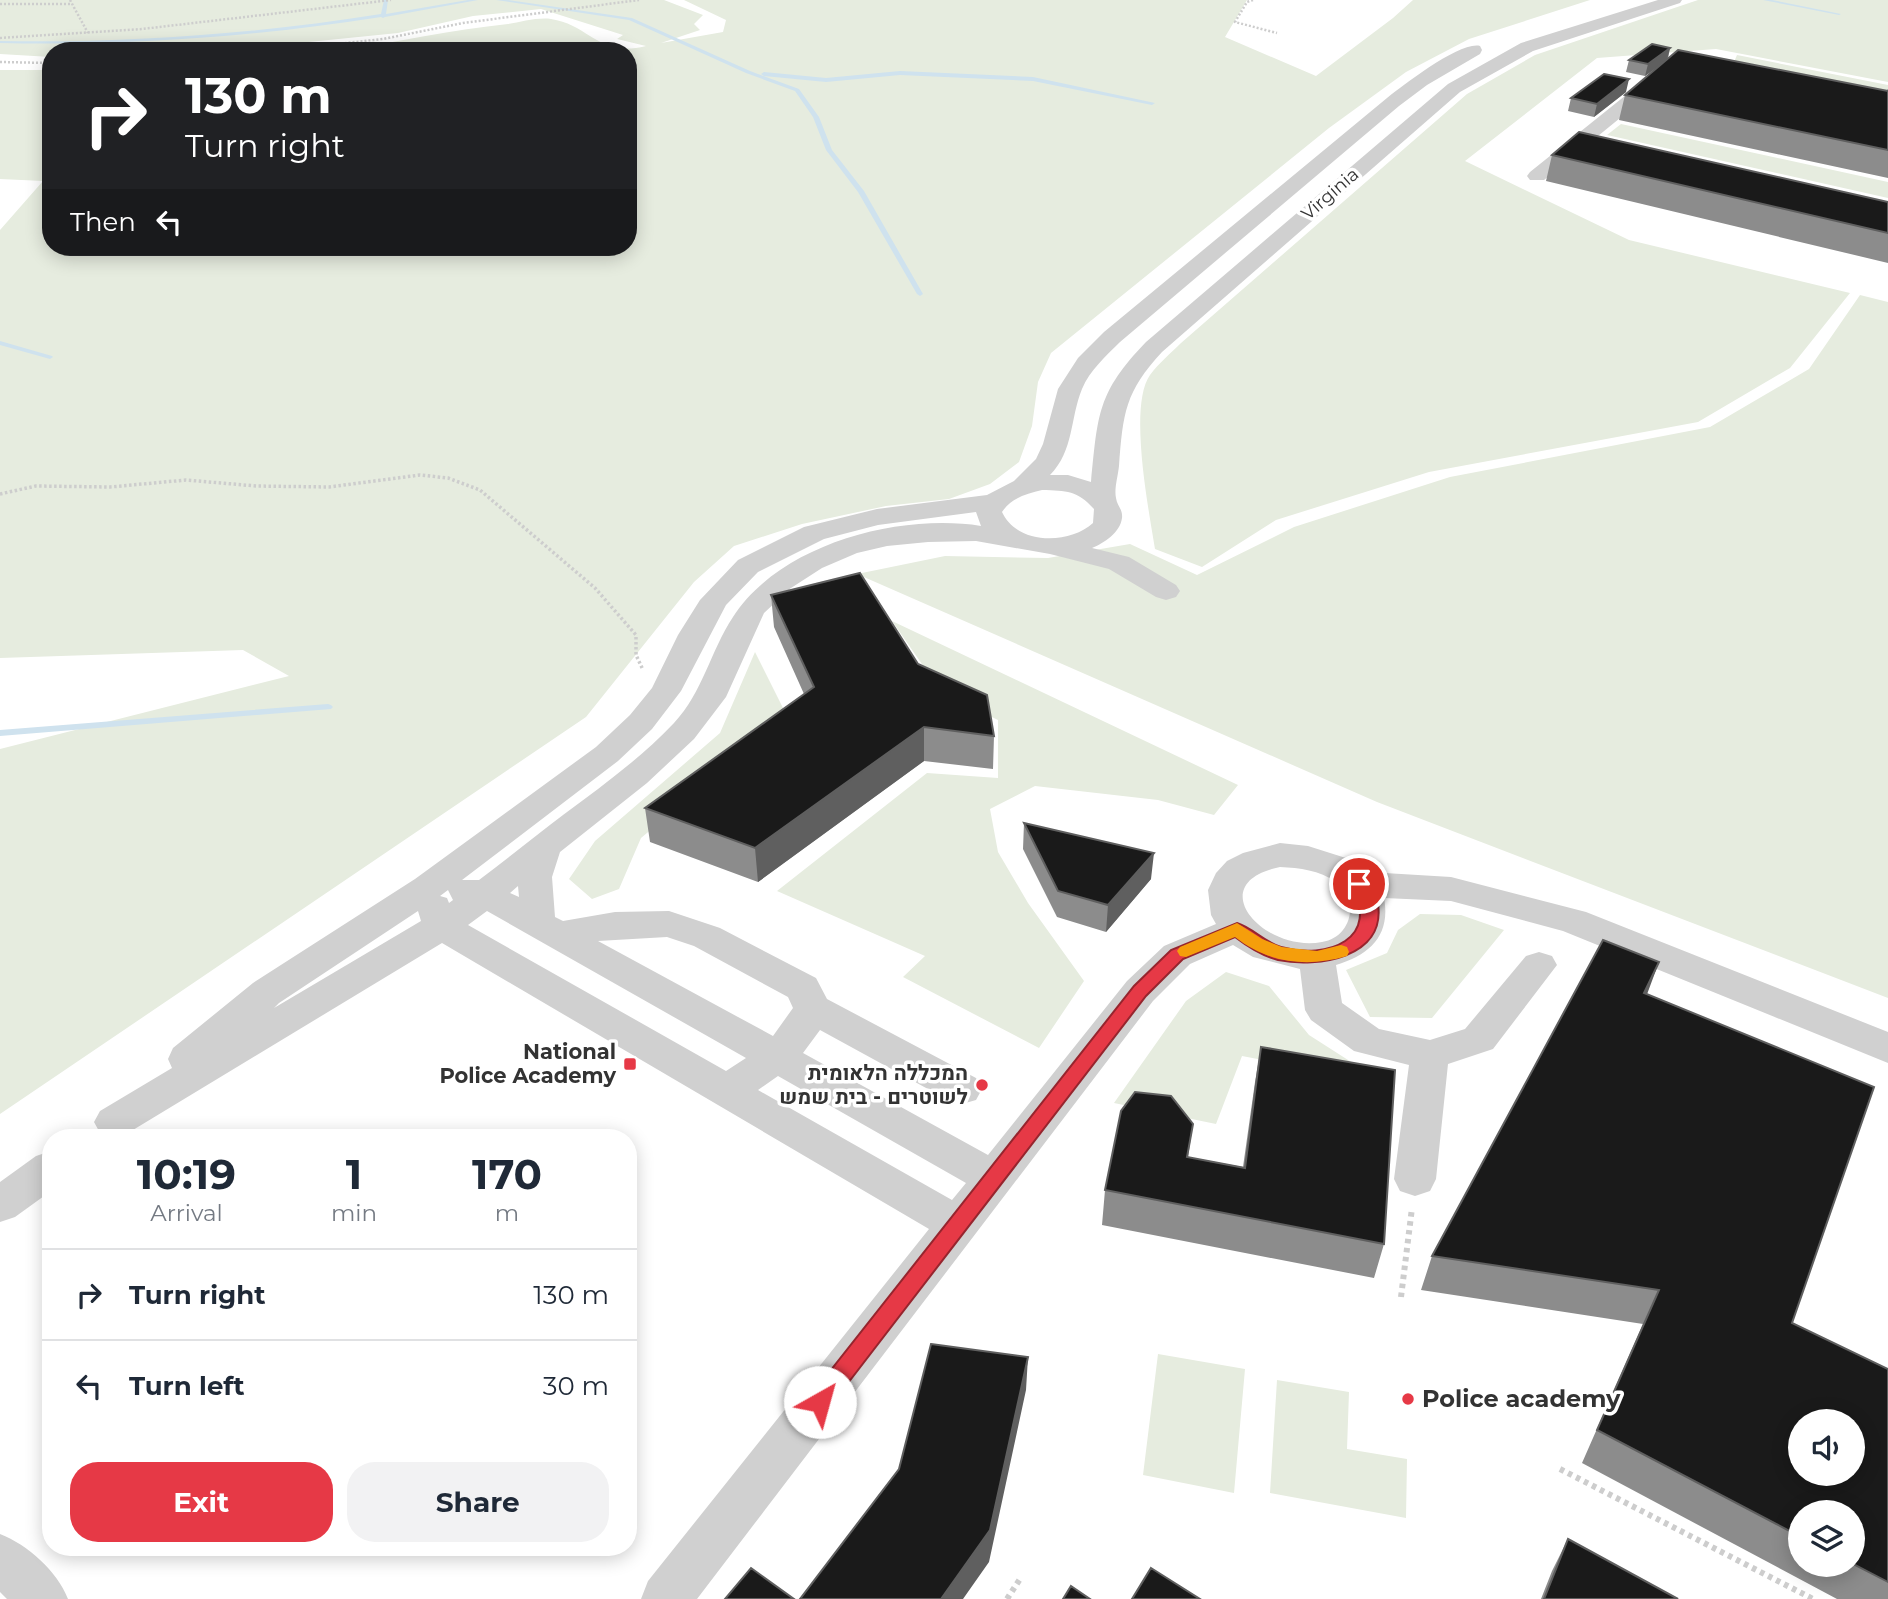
<!DOCTYPE html>
<html lang="en">
<head>
<meta charset="utf-8">
<style>
	body { margin:0; font-family:Montserrat,Heebo,sans-serif; background:#f2f2f3; color:#1f2937; height:100vh; display:flex; flex-direction:column; font-size:26px; white-space:nowrap }
	* { box-sizing:border-box; margin:0 }
	p { font-size:23px; color:#747a83 }
	.icon { flex:none; width:38px; height:38px; fill:none; stroke:currentColor; stroke-width:2; stroke-linecap:round; stroke-linejoin:round }
	.map { position:relative; flex:1; overflow:hidden }
	.side { position:absolute; left:42px; top:1129px; width:595px; height:427px; display:flex; flex-direction:column; background:#fff; border-radius:28px; box-shadow:0 4px 18px #0003 }
	.side>* { flex:none }
	.top-card { position:absolute; left:42px; top:42px; width:595px; height:214px; border-radius:28px; box-shadow:0 4px 18px #0003; background:#202124; color:#fff; overflow:hidden }
	.tools { position:absolute; left:1788px; top:1409px; display:grid; gap:14px }
	.tools a { display:grid; place-items:center; width:77px; height:77px; border-radius:50%; background:#fff; box-shadow:0 4px 18px #0003; font-size:35px }
	.pin { position:absolute; display:grid; place-items:center; width:60px; height:60px; color:#fff; margin:-30px; border:4px solid #fff; border-radius:50%; box-shadow:0 2px 7px #0007 }
	.me { position:absolute; width:77px; margin:-38px; rotate:38deg; stroke-linejoin:round; filter:drop-shadow(0 0 5px #0008) }
	.turn { display:flex; align-items:center; gap:24px; height:147px; padding:0 28px; font-size:32px }
	.turn .icon { width:91px; height:91px; stroke-width:2.5 }
	.turn b { display:block; font-size:49px; line-height:60px }
	.then { display:flex; align-items:center; height:66px; padding:0 28px; background:#0003; gap:14px; font-size:26px }
	.eta { display:flex; justify-content:space-evenly; align-items:center; height:119px; text-align:center }
	.eta b { font-size:42px; font-weight:700; line-height:49px }
	.button { display:flex; gap:14px; margin-top:auto; padding:14px 28px }
	.button a { flex:1; height:80px; border-radius:28px; background:#e63946; color:#fff; font-size:28px; font-weight:700; line-height:80px; text-align:center }
	.button a+a { background:#f2f2f3; color:#1f2937 }
	ul { padding:0; list-style:none }
	li { display:flex; align-items:center; gap:21px; height:91px; padding:0 28px; border-top:2px solid #e0e1e3 }
	li div { flex:1 }
	li b { display:block; font-size:26px }
	li em { font-style:normal }
	.map>svg:first-child { display:block }
	.green { fill:#e6ecdf }
	.lines { fill:none; stroke-linecap:round; stroke-linejoin:round }
	.stream { fill:#cfe2ee; fill-rule:evenodd }
	.path-far2 { stroke:#cdcdcd; stroke-width:2.5; stroke-dasharray:2 2; stroke-linecap:butt }
	.path-far1 { stroke:#cdcdcd; stroke-width:3.5; stroke-dasharray:2.5 2.5; stroke-linecap:butt }
	.path { stroke:#cdcdcd; stroke-width:6; stroke-dasharray:4.5 4.5; stroke-linecap:butt }
	.minor { fill:#d0d0d0; fill-rule:evenodd }
	.wall { fill:#8c8c8c; fill-rule:evenodd }
	.shaded-wall { fill:#5f5f5f }
	.building { fill:#1a1a1a; stroke:#5f5f5f; stroke-width:2; fill-rule:evenodd }
	.route { fill:#e63946; stroke:#96252e; stroke-width:2 }
	.slow { fill:#f59e0b }
	.poi-dot { fill:#e63946; stroke:#fff; stroke-width:2.5 }
	.labels { text-anchor:middle; stroke-width:7; stroke-linejoin:round; paint-order:stroke }
	.far-street-label { font-size:18px; fill:#333; stroke:#fff }
	.poi-label { font-size:21px; font-weight:bold; fill:#333; stroke:#fff; text-anchor:end }
	.near-poi-label { font-size:24px; font-weight:bold; fill:#333; stroke:#fff; text-anchor:start }
</style>
</head>
<body>
<div class="map">
<svg width="1888" height="1599" viewBox="0 0 1888 1599">
	<rect width="100%" height="100%" fill="#fff"/>
	<path class="green" d="M0,0H664L703,15L694,24L700,30L661,43L723,32L726,20L684,0H1247L1225,37L1316,76L1393,18L1413,0H1590L1469,39L1406,72L1329,128L1051,353L1038,382L1032,426L1019,462L990,484L949,499L886,506L802,524L734,546L694,582L586,717L0,1114V749L289,676L243,650L0,658V230L43,181L0,179V70H51V247H628V51H343C398,41 453,30 508,24C521,22 538,17 551,19C590,25 599,58 646,46L617,39L623,35L541,9L473,16L398,33L218,51H51V57L0,54Z
		M1698,0H1888V82L1716,49L1597,58L1465,161L1629,240L1850,293L1790,368L1698,422L1429,472L1276,520L1202,567L1155,549C1149,511 1128,406 1150,375C1159,363 1171,353 1181,343L1467,94L1535,55Z
		M1737,55L1888,85V92L1734,62Z
		M1621,124L1888,182V198L1607,135Z
		M1860,295L1888,302V998L1377,802L857,574L945,556L1048,558L1130,544L1197,575L1294,527L1450,477L1710,427L1809,369Z
		M892,621L1238,785L1214,815L1158,800L1035,786L990,809L998,852L1028,903L1084,981L1039,1048L903,977L925,956L777,891L927,773L998,778V720L942,693Z
		M755,652L787,716L641,838L619,889L592,899L569,879L595,841L720,733Z
		M1420,914L1461,915L1504,930L1432,1018L1370,1017L1346,970L1387,953L1398,930Z
		M1226,972L1269,986L1309,1035L1384,1083L1242,1056L1216,1124L1114,1103L1186,1001Z
		M1158,1354L1245,1369L1234,1493L1143,1475Z
		M1277,1380L1349,1392L1347,1449L1407,1459L1406,1518L1270,1493Z"/>
	<g class="lines">
		<path class="stream" d="M384,0H388L386,14L468,0H478L385,17L383,18L381,17C254,37 128,46 0,43V41C128,43 255,34 381,14Z
			M496,0H508L632,18L750,71L799,89L819,117L832,150L864,191L923,294L920,296L917,294L858,192L826,150L813,117L795,91L746,73L629,20Z
			M1763,0H1772L1841,14L1839,15Z
			M900,71L1033,77L1155,103L1152,105L1033,81L900,75L826,82L764,76L761,74L764,72L826,78Z
			M0,341L52,356L53,357L50,359L0,345Z
			M328,704L331,705L333,707L331,709L0,736V730Z"/>
		<path class="path-far2" d="M70,0L88,33
			M1253,0L1247,2L1235,22L1277,33
			M0,4H71
			M0,38L142,29L391,0
			M273,51L383,39L463,23L639,0
			M0,62L51,63"/>
		<path class="path-far1" d="M0,494L36,486L110,487L186,480L256,486L329,487L420,475L448,478L480,490L595,588L636,635V655L643,670"/>
		<path class="path" d="M1401,1297L1412,1208
			M1560,1469L1813,1599
			M1007,1599L1020,1579"/>
		<path class="minor" d="M1658,0H1682L1680,3L1533,51L1460,92L1162,352C1125,392 1123,413 1119,466C1118,476 1114,489 1116,498C1117,506 1123,509 1122,518C1120,533 1104,543 1092,548L1129,557L1176,585L1180,591L1176,597L1166,600L1156,597L1109,569L1050,554L976,541L928,542L887,546L857,553L822,568L791,588L764,613L726,697L694,739L647,783L560,852L552,877L555,917L563,921L615,912L669,911L720,928L816,978L827,999L976,1078L982,1089L976,1100L962,1104L948,1100L820,1030L803,1053L988,1155L1127,981L1164,946L1216,924L1211,915L1208,890L1216,873L1227,861L1243,853L1280,843L1308,846L1349,859L1368,872L1451,877L1586,912L1888,1032V1063L1563,931L1451,901L1384,898C1391,935 1370,955 1336,965L1342,1003L1379,1029L1430,1040L1465,1029L1526,956L1539,952L1552,956L1557,965L1493,1049L1448,1064L1436,1179L1430,1191L1415,1196L1400,1191L1394,1179L1409,1065L1354,1051L1311,1020L1305,1010L1300,969L1253,957L1233,945L1190,964L1153,1001L697,1599H641L648,1581L929,1229L442,943L128,1133L115,1138L100,1133L94,1122L100,1111L172,1068L168,1059L173,1048L253,983L415,879L596,747L630,715L652,688L678,635L700,600L738,560L804,527L877,509L987,495L1014,481L1036,459L1043,444L1058,389L1078,358L1104,332L1387,98C1404,85 1460,41 1480,46L1482,50L1480,54L1427,85L1399,106L1120,342C1106,356 1090,370 1082,389C1070,418 1074,451 1050,475H1068L1091,482C1098,414 1097,393 1146,342L1448,84L1521,43ZM1042,490C1067,491 1077,490 1094,509L1093,523C1069,545 1017,545 1002,512C1011,498 1026,494 1042,490ZM976,512L981,526C899,513 780,544 733,617C710,652 703,692 674,723C641,758 602,786 563,815C535,836 507,859 479,880H462L618,761L652,729L681,691L726,605L758,572L824,539L878,525ZM1280,867C1300,868 1319,870 1336,882C1360,900 1352,937 1322,942C1263,953 1201,883 1280,867ZM518,886L519,897L510,893ZM448,890L453,900L449,903L447,898L440,896ZM418,911L421,921L274,1008L279,1003ZM487,911L746,1058L726,1071L468,925ZM667,937L694,946L788,997L793,1008L773,1036L598,941ZM778,1076L966,1183L952,1200L758,1090Z
			M1657,74L1666,79L1663,83L1544,180H1530L1527,176L1530,172L1651,75Z
			M51,1151V1191L15,1217L0,1222V1182L36,1156Z
			M0,1534C28,1545 57,1571 68,1599H7L0,1592Z"/>
	</g>
	<path class="wall" d="M1670,48L1668,59L1886,91L1888,89V178L1619,120L1625,95L1658,67L1645,76L1626,72L1629,60Z
		M1626,92L1594,117L1568,111L1571,98Z
		M1552,155L1888,202V263L1546,181Z
		M771,595L918,664L994,736L993,769L924,761L758,882L650,842L645,808L804,694L774,627Z
		M1024,823L1151,879L1106,932L1057,917L1023,849Z
		M1647,994L1792,1323L1888,1369V1599H1837L1582,1463L1643,1324L1421,1290L1432,1256ZM1801,1512L1853,1564H1801Z
		M1261,1047L1384,1244L1374,1278L1102,1225L1105,1190L1193,1124L1188,1157L1243,1167L1255,1082Z
		M1568,1539L1678,1599H1541L1552,1571Z"/>
	<path class="shaded-wall" d="M1670,48L1667,60L1645,76L1648,64Z
		M1629,79L1626,92L1594,117L1597,104Z
		M924,727V761L758,882L755,848Z
		M1154,853L1151,879L1106,932L1108,905Z
		M1659,962L1646,997L1644,993Z
		M1028,1357L1026,1390L989,1562L963,1599H941Z"/>
	<path class="building" d="M1652,44L1670,48L1648,64L1629,60Z
		M1678,50L1888,91V150L1625,95Z
		M1604,74L1629,79L1597,104L1571,98Z
		M1579,132L1888,202V233L1552,155Z
		M860,573L918,664L987,695L994,736L924,727L755,848L645,808L814,687L771,595Z
		M1024,823L1154,853L1108,905L1058,891Z
		M1603,940L1659,962L1644,993L1874,1087L1792,1323L1888,1369V1582L1853,1564V1512H1801V1537L1597,1430L1659,1290L1432,1256ZM1801,1421H1853V1474H1801Z
		M1261,1047L1395,1070L1384,1244L1105,1190L1121,1111L1135,1092L1171,1096L1193,1124L1187,1157L1245,1168Z
		M931,1344L1028,1357L990,1530L941,1599H800L899,1469Z
		M1568,1539L1678,1599H1544Z
		M751,1568L794,1599H725Z
		M1151,1568L1200,1599H1132Z
		M1071,1586L1090,1599H1063Z"/>
	<path class="route" d="M1359,878L1365,880C1369,887 1377,896 1378,904C1386,958 1318,968 1278,960C1262,956 1248,947 1235,937L1183,959L1146,996L828,1409L820,1412L812,1409L809,1402L812,1394L1134,986L1171,950L1237,923C1253,928 1264,942 1281,947C1327,960 1383,939 1350,884Z"/>
	<path class="slow" d="M1237,923L1262,939L1282,947L1317,951L1341,945L1347,947L1349,952L1347,956C1307,968 1268,963 1235,937L1186,957L1180,956L1177,951L1180,947Z"/>
	<g class="poi-dot">
		<rect x="623" y="1057" width="14" height="14" rx="3.5"/>
		<circle cx="982" cy="1085" r="7"/>
		<circle cx="1408" cy="1399" r="7"/>
	</g>
	<g class="labels">
		<g class="far-street-label">
			<text transform="translate(1330 194) rotate(-41)" y="6">Virginia</text>
		</g>
		<g class="poi-label">
			<text x="616" y="1059">National<tspan x="616" dy="24">Police Academy</tspan></text>
			<text x="968" y="1080">המכללה הלאומית<tspan x="968" dy="24">לשוטרים - בית שמש</tspan></text>
		</g>
		<g class="near-poi-label">
			<text x="1422" y="1407">Police academy</text>
		</g>
	</g>
</svg>
<div class="tools">
<a><svg class="icon" aria-label="sound" viewBox="0 0 24 24"><path d="M4 9h4l5-4v14l-5-4H4zM17 9q2 3 0 6"/></svg></a>
<a><svg class="icon" aria-label="layers" viewBox="0 0 24 24"><path d="M12 4l9 5-9 5-9-5zM3 14l9 5 9-5"/></svg></a>
</div>
<div class="pin" style="left:1359px;top:884px;background:#d93025"><svg class="icon" aria-label="arrive" viewBox="0 0 24 24"><path d="M6 21V4h12l-3 4 3 4H6"/></svg></div>
<svg class="me" style="left:820px;top:1402px" viewBox="-20 -20 40 40"><circle r="19" fill="#fff"/><path d="M0-13L10 11 0 6-10 11z" fill="#e63946"/></svg>
<div class="top-card">
<div class="turn"><svg class="icon" aria-label="right" viewBox="0 0 24 24"><path d="M7 20v-9h11M14 6l5 5-5 5"/></svg><div><b>130 m</b>Turn right</div></div>
<div class="then">Then<svg class="icon" aria-label="left" viewBox="0 0 24 24"><path d="M17 20v-9H6M10 6l-5 5 5 5"/></svg></div>
</div>
<section class="side">
<div class="eta">
<div><b>10:19</b><p>Arrival</p></div>
<div><b>1</b><p>min</p></div>
<div><b>170</b><p>m</p></div>
</div>
<ul>
<li><svg class="icon" aria-label="right" viewBox="0 0 24 24"><path d="M7 20v-9h11M14 6l5 5-5 5"/></svg><div><b>Turn right</b></div><em>130 m</em></li>
<li><svg class="icon" aria-label="left" viewBox="0 0 24 24"><path d="M17 20v-9H6M10 6l-5 5 5 5"/></svg><div><b>Turn left</b></div><em>30 m</em></li>
</ul>
<div class="button"><a>Exit</a><a>Share</a></div>
</section>
</div>
</body>
</html>
